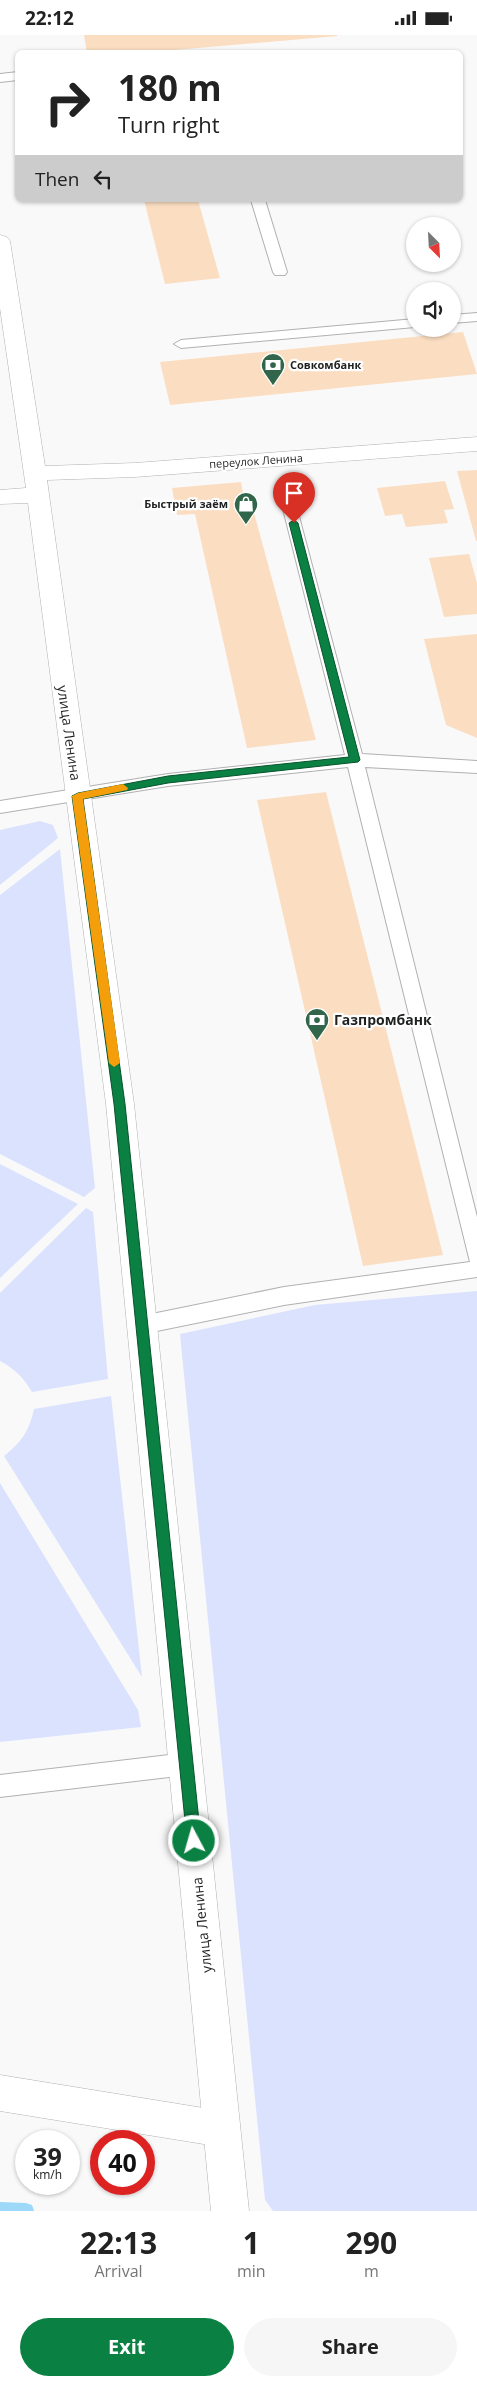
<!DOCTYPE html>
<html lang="en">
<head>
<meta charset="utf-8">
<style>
	body { margin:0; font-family:"Open Sans",sans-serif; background:#f6f6f6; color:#222; height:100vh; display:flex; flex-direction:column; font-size:19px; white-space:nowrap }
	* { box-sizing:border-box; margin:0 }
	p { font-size:16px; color:#767676 }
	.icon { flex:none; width:28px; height:28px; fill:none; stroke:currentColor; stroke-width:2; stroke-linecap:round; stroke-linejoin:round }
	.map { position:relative; height:2176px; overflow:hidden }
	.side { display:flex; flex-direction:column; background:#fff; flex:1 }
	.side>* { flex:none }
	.top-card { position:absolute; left:15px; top:15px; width:448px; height:152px; border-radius:8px; box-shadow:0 1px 4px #0004; background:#fff; color:#222; overflow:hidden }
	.needle { width:32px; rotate:156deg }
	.controls { position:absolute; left:406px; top:182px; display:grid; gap:10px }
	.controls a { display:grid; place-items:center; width:55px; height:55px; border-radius:50%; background:#fff; box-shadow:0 1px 4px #0004; font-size:25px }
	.speed { position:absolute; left:15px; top:2095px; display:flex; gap:10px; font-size:25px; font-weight:700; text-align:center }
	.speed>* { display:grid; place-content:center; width:65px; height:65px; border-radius:50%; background:#fff; box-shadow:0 1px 4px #0004; line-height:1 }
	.speed small { font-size:12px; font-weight:400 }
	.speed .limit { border:8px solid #d22; background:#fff; color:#111 }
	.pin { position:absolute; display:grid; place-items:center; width:42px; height:42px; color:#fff; margin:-51px -21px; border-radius:50% 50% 50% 0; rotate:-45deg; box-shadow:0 0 5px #0007 }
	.pin .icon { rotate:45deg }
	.me { position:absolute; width:55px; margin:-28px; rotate:354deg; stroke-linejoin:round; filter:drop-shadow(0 0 4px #0008) }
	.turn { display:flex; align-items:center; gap:18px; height:105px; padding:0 20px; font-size:22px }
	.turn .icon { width:65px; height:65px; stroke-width:2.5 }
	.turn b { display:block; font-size:35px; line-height:42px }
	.then { display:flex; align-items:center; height:48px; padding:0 20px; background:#0003; gap:10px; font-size:19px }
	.eta { display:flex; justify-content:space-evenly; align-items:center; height:85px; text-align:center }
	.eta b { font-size:30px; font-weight:700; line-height:35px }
	.cta { display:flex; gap:10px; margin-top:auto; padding:10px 20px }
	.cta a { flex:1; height:58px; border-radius:30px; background:#0b8043; color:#fff; font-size:20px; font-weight:700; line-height:58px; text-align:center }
	.cta a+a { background:#f6f6f6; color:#222 }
	.status { display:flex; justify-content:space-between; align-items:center; height:35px; padding:0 25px; background:#fff; direction:ltr }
	.status svg { height:14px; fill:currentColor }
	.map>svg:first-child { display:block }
	.green { fill:#dae2fe }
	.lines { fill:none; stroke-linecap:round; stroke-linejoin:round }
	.stream { fill:#9dd8f8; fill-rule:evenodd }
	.building { fill:#fbdec1 }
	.service-casing { stroke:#b1b1b2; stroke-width:2 }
	.minor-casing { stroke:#b1b1b2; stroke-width:1 }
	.tertiary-casing { stroke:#b1b1b2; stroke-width:1 }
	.service { fill:#fff; fill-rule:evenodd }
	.minor { fill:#fff; fill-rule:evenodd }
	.tertiary { fill:#fff; fill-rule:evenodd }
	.route { fill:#0b8043; stroke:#07532c }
	.slow { fill:#f59e0b }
	.labels { text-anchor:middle; stroke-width:4.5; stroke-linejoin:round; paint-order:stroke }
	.far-poi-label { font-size:11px; font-weight:bold; fill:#1f2020; stroke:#fff; text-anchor:start }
	.far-street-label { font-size:11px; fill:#1f2020; stroke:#fff }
	.street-label { font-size:14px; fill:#1f2020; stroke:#fff }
	.poi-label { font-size:14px; font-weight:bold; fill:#1f2020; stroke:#fff; text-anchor:start }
</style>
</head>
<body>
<div class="status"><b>22:12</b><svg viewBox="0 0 49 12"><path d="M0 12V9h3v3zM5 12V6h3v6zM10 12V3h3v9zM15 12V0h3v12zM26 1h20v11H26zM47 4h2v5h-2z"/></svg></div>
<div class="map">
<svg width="477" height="2176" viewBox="0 0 477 2176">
	<rect width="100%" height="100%" fill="#f9f9fa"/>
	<path class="green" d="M40,786L53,790L58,803L0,850V795Z
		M60,814L95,1153L84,1162L0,1119V860Z
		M0,1129L78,1169L0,1243Z
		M86,1173L93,1177L108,1344L32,1357C24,1343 15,1334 0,1326V1258Z
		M477,1256V2176H273L265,2165L180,1299L315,1270Z
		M111,1361L142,1642L4,1421C22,1407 29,1396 34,1374Z
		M0,1448L138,1675L141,1692L0,1707Z"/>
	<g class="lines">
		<path class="stream" d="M0,2167L26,2168L32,2170L34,2176H0Z"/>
	</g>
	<path class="building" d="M84,0H337V1L139,18H87Z
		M144,165H198L220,243L165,249Z
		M463,297L477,339L170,370L160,327Z
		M477,435V506H476L457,436Z
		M445,446L454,474L444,475L448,488L406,492L402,479L385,481L377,453Z
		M241,447L246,474H253L316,705L247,713L195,479L177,480L172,453Z
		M469,519L477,548V579L444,582L429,523Z
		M477,599V703L446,690L424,604Z
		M326,757L443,1220L363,1231L257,765Z"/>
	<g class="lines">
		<g class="service-casing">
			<path id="service" d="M18,37V45L0,47V39Z
				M251,165H265L287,237L285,240H275L273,237Z
				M477,278V286L452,288V280Z
				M415,284V292L181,313L174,309L181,305Z
				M289,465L294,467L296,470L362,719L477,726V738L365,732L477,1182V1242L284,1270L142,1299L135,1296L132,1290L135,1284L142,1281L284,1252L470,1227L348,732L168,751L0,778V766L168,739L345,720L282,470L284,467Z
				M186,1718L194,1721L197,1729L194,1737L186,1740L0,1762V1740Z"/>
		</g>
		<g class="minor-casing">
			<path id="minor" d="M0,2040L222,2076L235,2081L240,2094L235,2107L222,2112L0,2076Z"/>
		</g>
		<g class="tertiary-casing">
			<path id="tertiary" d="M0,200L7,202L10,206L45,431L135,428L477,402V416L135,442L47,445L134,1069L249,2176H211L106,1069L28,468L0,469V455L26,453L0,273Z"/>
		</g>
		<use href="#service" class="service"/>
		<use href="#minor" class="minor"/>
		<use href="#tertiary" class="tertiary"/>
	</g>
	<path class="route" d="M294,485L298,488L360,725L358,727L168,748L83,764L125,1069L201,1806L199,1810L194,1813L189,1810L187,1806L114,1069L72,761L78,758L168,741L349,722L289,488Z"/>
	<path class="slow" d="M123,749L128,753L127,755L83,764L120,1028L114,1032L109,1028L72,761L78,758Z"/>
	<defs>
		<g id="bank-pin" transform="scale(1.25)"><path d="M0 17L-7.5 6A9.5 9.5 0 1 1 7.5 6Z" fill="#32664b" stroke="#fff"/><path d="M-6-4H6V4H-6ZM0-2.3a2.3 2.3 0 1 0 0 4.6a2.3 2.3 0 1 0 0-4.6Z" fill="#fff"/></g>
		<g id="shop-pin" transform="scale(1.25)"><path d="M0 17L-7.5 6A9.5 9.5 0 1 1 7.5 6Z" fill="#32664b" stroke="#fff"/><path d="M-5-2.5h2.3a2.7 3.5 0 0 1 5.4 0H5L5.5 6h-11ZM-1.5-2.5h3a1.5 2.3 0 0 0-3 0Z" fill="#fff"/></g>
	</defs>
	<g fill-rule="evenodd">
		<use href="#bank-pin" x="273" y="330"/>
		<use href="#shop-pin" x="246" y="469"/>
		<use href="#bank-pin" x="317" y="985"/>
	</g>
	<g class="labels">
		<g class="far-poi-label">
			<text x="290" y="334">Совкомбанк</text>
			<text x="228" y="473" text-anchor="end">Быстрый заём</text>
		</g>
		<g class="far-street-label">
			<text transform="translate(256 426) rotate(-4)" y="4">переулок Ленина</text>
		</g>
		<g class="street-label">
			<text transform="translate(69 698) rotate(82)" y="5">улица Ленина</text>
			<text transform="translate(202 1890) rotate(-96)" y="5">улица Ленина</text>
		</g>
		<g class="poi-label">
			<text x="334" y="990">Газпромбанк</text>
		</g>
	</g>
</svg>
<div class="controls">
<a><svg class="needle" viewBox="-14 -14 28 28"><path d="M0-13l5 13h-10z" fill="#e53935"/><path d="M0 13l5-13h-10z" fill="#767676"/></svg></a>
<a><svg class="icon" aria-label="sound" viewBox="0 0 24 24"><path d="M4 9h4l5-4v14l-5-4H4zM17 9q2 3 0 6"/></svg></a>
</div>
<div class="speed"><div>39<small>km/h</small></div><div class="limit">40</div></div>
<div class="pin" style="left:294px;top:488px;background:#d93025"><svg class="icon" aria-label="arrive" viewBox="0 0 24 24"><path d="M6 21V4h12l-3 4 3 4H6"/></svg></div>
<svg class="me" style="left:194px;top:1806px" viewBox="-20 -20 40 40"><circle r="17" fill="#0b8043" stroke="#fff" stroke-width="3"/><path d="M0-11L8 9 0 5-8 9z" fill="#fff"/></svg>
<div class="top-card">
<div class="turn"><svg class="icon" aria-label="right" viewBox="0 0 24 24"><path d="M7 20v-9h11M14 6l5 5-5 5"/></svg><div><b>180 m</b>Turn right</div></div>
<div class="then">Then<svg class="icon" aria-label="left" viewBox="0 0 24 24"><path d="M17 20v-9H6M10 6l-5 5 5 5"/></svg></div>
</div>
</div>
<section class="side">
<div class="eta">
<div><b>22:13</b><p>Arrival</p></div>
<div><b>1</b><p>min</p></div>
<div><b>290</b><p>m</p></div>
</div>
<div class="cta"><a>Exit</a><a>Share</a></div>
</section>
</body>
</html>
